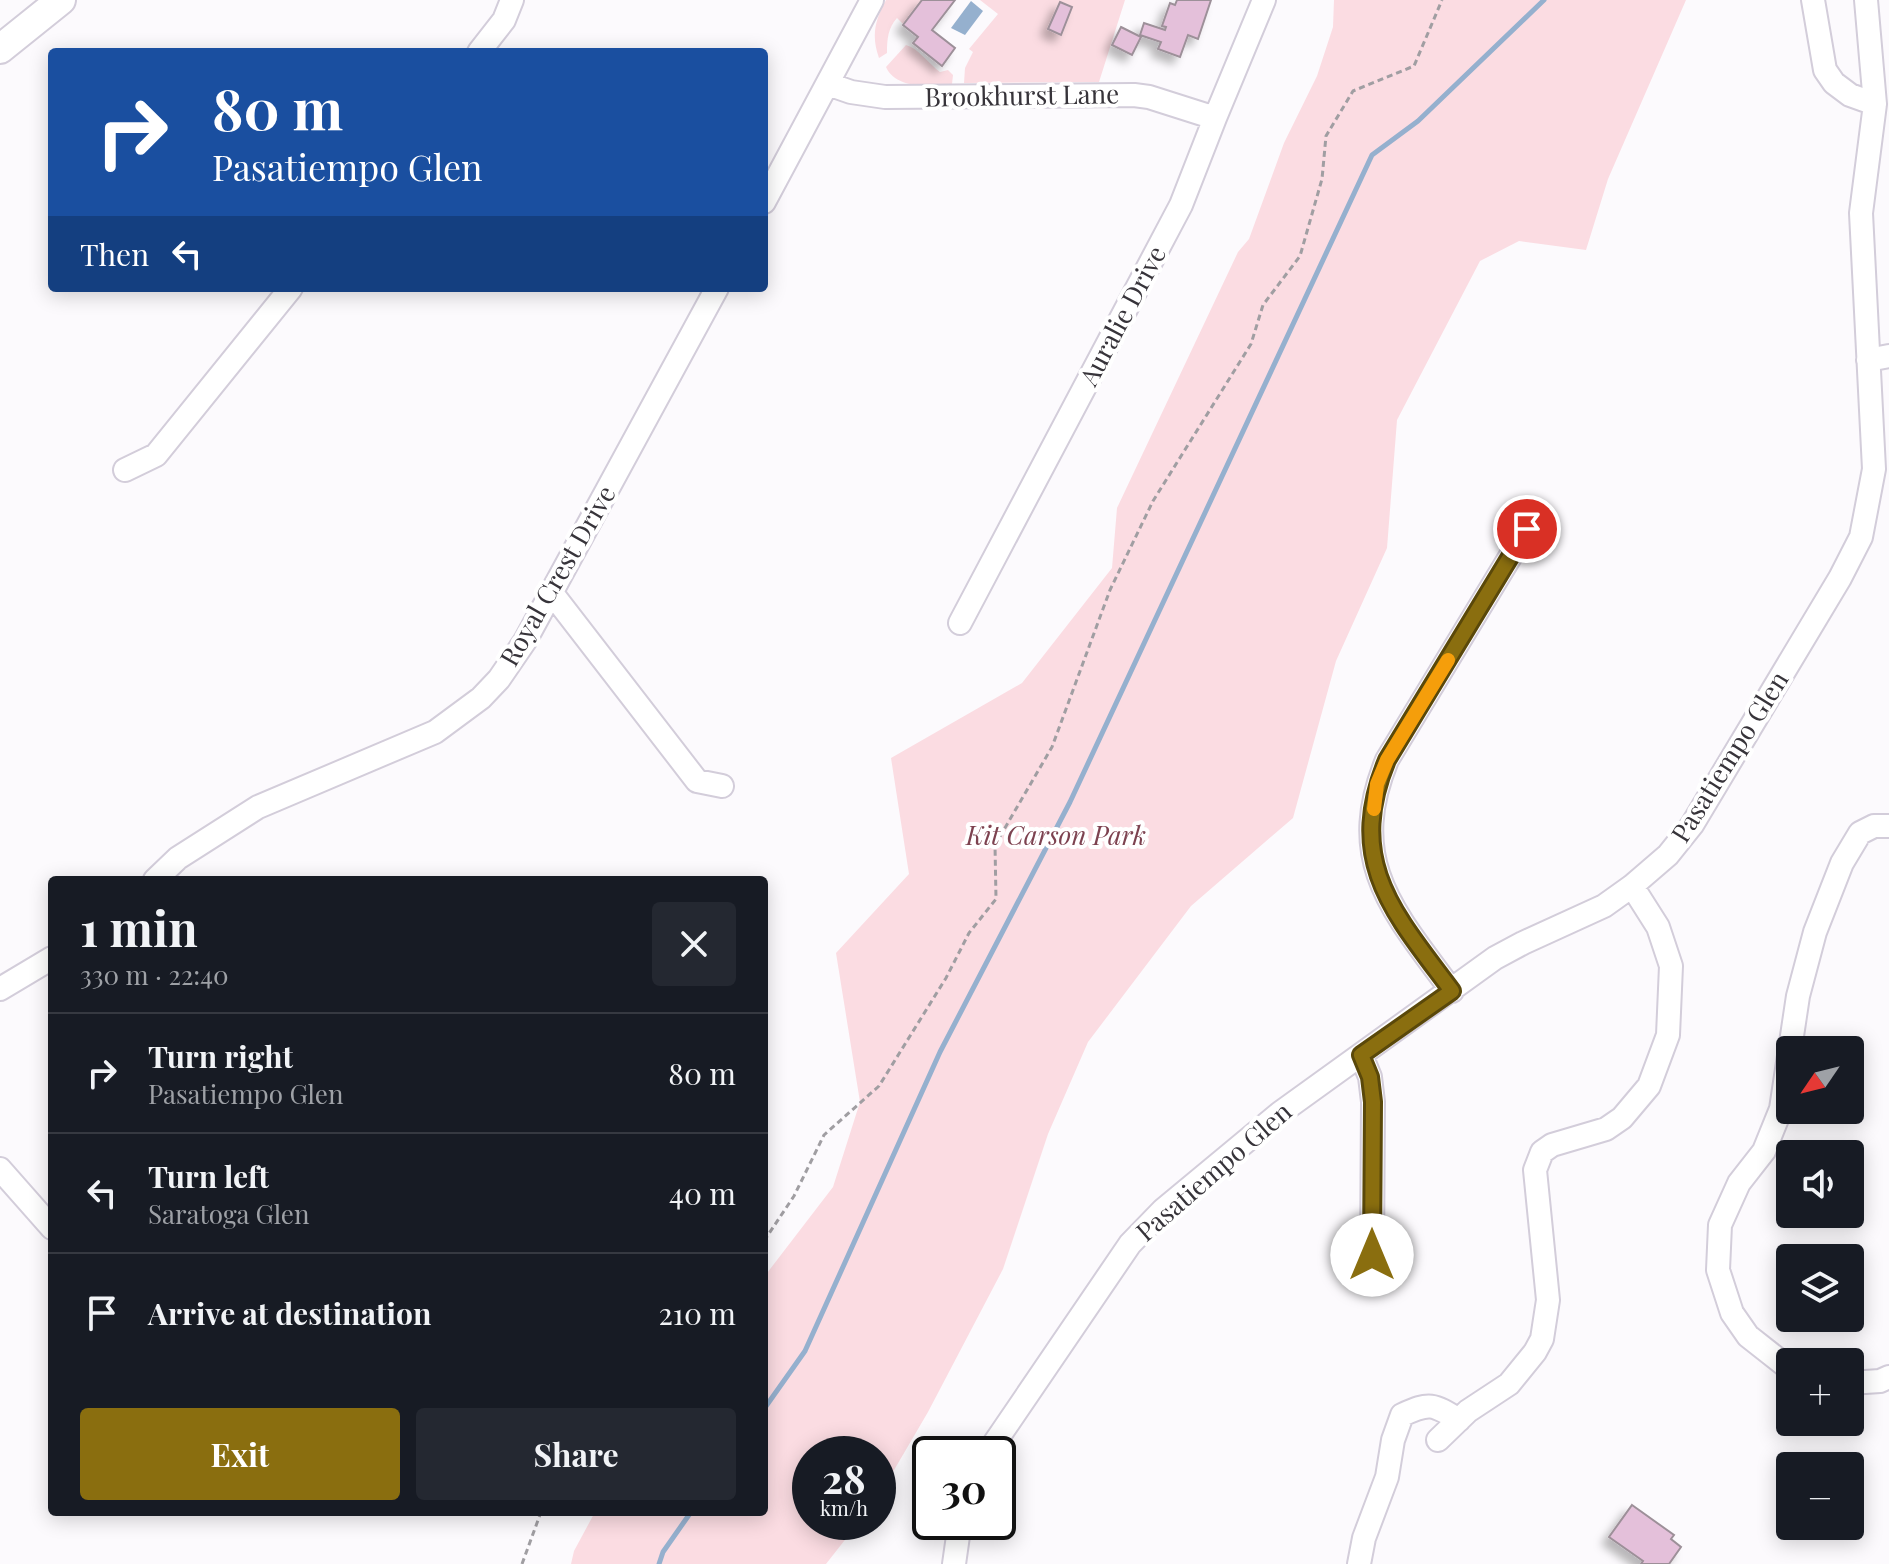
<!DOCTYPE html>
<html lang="en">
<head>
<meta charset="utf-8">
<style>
	body { margin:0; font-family:"Playfair Display",serif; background:#242831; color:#f1f3f6; height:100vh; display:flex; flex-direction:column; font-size:30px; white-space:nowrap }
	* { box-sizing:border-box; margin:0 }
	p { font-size:26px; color:#9ea1a6 }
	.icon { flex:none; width:44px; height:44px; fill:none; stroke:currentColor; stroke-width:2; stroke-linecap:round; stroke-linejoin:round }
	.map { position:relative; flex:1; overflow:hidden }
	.side { position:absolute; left:48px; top:876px; width:720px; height:640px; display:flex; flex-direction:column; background:#171b24; border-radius:8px; box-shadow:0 4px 20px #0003 }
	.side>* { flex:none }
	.top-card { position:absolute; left:48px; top:48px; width:720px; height:244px; border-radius:8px; box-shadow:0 4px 20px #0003; background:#1a4fa0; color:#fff; overflow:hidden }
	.needle { width:52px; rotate:235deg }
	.buttons { position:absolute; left:1776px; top:1036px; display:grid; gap:16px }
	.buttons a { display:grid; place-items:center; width:88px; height:88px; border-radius:8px; background:#171b24; box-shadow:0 4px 20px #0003; font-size:40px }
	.speed { position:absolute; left:792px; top:1436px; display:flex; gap:16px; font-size:40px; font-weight:700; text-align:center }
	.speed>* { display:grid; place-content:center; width:104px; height:104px; border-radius:50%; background:#171b24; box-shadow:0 4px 20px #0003; line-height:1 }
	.speed small { font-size:20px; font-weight:400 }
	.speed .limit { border:4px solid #111; border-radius:12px; background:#fff; color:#111 }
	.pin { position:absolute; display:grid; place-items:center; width:68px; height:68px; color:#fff; margin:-34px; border:4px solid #fff; border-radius:50%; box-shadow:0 2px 8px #0007 }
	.me { position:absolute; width:88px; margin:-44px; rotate:0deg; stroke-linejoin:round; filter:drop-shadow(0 0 6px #0008) }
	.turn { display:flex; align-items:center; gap:28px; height:168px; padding:0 32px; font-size:36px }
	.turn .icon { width:104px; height:104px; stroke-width:2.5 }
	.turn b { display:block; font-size:56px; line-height:68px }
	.then { display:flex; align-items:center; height:76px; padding:0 32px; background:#0003; gap:16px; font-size:30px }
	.round { display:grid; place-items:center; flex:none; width:84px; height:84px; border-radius:8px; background:#242831 }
	.overview { display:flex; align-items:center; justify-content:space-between; height:136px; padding:0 32px }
	h1 { font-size:48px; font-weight:700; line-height:60px }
	.cta { display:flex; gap:16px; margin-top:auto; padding:16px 32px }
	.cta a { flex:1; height:92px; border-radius:8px; background:#8a6e0f; color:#fff; font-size:32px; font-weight:700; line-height:92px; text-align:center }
	.cta a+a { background:#242831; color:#f1f3f6 }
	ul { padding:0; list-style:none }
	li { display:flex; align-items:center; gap:24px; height:120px; padding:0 32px; border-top:2px solid #363941 }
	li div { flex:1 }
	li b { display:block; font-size:30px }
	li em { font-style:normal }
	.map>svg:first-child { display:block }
	.green { fill:#fbdce2 }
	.water { fill:#95b0ce }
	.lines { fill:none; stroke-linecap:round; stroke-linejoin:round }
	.stream { stroke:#95b0ce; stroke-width:5 }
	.building { fill:#e4c0da; stroke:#9d9099; stroke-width:2; filter:url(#shadow) }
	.minor-casing { stroke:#d3cdda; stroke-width:26 }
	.major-casing { stroke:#d3cdda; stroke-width:32 }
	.path { stroke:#a09ea2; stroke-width:3; stroke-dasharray:6 4; stroke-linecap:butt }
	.minor { stroke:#fff; stroke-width:22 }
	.major { stroke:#fff; stroke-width:28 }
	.route-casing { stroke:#5a480a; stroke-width:20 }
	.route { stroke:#8a6e0f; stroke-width:14 }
	.slow { stroke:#f59e0b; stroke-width:14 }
	.labels { text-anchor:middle; stroke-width:8; stroke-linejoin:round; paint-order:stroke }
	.street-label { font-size:26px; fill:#37343a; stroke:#fff }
	.park-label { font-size:26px; font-style:italic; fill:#7d4250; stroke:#fff }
</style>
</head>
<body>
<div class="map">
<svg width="1889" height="1564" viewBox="0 0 1889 1564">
	<defs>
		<filter id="shadow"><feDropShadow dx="-7" dy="7" stdDeviation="4" flood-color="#0004"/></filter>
	</defs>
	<rect width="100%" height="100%" fill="#fcfafd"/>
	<path class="green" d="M886,0H924L904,25L897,18C888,28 887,39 887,53L879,58C871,36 875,20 886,0Z
		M980,0H1125L1099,82L964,83L965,68L973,52L969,49L998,14Z
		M1334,0H1686L1608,179L1586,250L1519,241L1480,261L1397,420L1387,548L1336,661L1293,818L1191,906L1088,1042L1048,1134L1003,1269L928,1412L880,1494L878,1497V1454H810V1522H859L826,1564H571L574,1551L595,1512H764V1277L833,1187L860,1102L836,953L909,874L891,758L1022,683L1112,568L1117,508L1238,252L1249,239L1284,143L1317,76L1333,27Z
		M906,45C918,48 929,64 940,72L948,70L953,75L952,84C932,86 896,90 886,67Z"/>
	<path class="water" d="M971,1L983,11L965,35L951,28Z"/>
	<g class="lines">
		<path class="stream" d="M764,1409L805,1351L940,1052L1070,802L1372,155L1418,121L1544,0
			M659,1564L663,1552L691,1512"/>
	</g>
	<path class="building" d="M922,0H955L932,30L955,48L942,66L913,43L918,37L903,25Z
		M1177,0H1211L1198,39L1188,35L1180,57L1158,49L1161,42L1140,35L1144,23L1165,30L1166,27L1162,26L1170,3L1175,5Z
		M1060,2L1072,7L1061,35L1048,29Z
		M1121,27L1141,37L1132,55L1112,45Z
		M1632,1505L1674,1535L1671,1539L1681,1547L1669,1564H1641L1643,1561L1609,1537Z"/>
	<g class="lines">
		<g class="minor-casing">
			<path id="minor" d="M1813,0L1825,70L1834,83L1850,95L1875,104
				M479,52L504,20L512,0
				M828,84L851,92L885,97L1134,95L1149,97L1215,118
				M764,202L872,0
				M1868,360L1889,356
				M125,470L156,455L291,288
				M551,592L697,781L722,786
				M960,623L1181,205L1215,118L1264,0
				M155,880L178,858L258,807L435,732L481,698L499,679L525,641L717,288
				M0,989L52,958
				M1452,991C1394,912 1345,862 1387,760L1527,529
				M1361,1055L1370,1077L1373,1102L1372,1255L1366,1275
				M0,1169L52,1228
				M1790,1369L1748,1336L1732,1313L1718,1270L1720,1225L1739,1183L1764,1151L1781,1109L1798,996L1815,932L1842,863L1860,833L1874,826H1889
				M1850,1383L1880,1381L1889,1377
				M1438,1440L1468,1411L1509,1384L1535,1352L1542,1339L1548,1300L1535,1170L1542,1152L1552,1145L1606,1129L1622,1118L1649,1086L1668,1035L1671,966L1658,927L1632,886
				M987,1454L1130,1244L1163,1210L1280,1113L1495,958L1523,943L1604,906L1632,886L1668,855L1692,825L1840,578L1861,537L1874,469L1861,213L1875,104L1866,0
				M954,1564L960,1522
				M1359,1564L1364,1538L1387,1477L1393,1440L1402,1415C1430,1402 1433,1404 1459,1420"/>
		</g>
		<g class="major-casing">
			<path id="major" d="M0,49L61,0"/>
		</g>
		<path class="path" d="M764,1241L794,1196L824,1135L879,1086L946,978L969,933L996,899L995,845L1052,747L1110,590L1153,501L1251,344L1263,305L1300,256L1322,179L1326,136L1353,91L1414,66L1442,0
			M522,1564L541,1512"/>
		<use href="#minor" class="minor"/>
		<use href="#major" class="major"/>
	</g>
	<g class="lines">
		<g class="route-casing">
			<path id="route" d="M1372,1255L1373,1102L1370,1077L1361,1055L1452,991C1394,913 1345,862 1387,760L1527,529"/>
		</g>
		<use href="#route" class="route"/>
		<path class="slow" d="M1374,809L1377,784L1387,760L1448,660"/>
	</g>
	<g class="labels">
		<g class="street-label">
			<text transform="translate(1022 96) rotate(-1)" y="9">Brookhurst Lane</text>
			<text transform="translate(1123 316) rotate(-62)" y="9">Auralie Drive</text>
			<text transform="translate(558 576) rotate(-60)" y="9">Royal Crest Drive</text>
			<text transform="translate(1730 757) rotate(-58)" y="9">Pasatiempo Glen</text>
			<text transform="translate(1214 1172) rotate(-41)" y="9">Pasatiempo Glen</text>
		</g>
		<g class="park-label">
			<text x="1056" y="845">Kit Carson Park</text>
		</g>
	</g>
</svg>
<div class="buttons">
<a><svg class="needle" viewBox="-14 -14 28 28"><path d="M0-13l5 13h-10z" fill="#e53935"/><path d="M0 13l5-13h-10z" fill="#9ea1a6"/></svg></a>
<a><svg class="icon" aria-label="sound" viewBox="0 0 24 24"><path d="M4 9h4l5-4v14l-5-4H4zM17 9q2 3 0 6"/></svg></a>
<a><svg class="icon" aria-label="layers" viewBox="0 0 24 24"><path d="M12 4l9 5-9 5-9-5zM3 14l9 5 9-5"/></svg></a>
<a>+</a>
<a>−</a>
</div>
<div class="speed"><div>28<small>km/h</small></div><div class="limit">30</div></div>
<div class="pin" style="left:1527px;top:529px;background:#d93025"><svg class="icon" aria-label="arrive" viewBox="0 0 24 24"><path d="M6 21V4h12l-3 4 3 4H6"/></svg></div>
<svg class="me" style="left:1372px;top:1255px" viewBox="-20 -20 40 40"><circle r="19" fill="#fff"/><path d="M0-13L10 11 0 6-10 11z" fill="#8a6e0f"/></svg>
<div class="top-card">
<div class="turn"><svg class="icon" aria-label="right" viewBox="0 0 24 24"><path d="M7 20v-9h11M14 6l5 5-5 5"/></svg><div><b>80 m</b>Pasatiempo Glen</div></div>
<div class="then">Then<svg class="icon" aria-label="left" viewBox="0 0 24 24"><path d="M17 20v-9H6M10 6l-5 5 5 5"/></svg></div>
</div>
<section class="side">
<div class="overview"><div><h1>1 min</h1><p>330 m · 22:40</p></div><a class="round"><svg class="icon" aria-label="close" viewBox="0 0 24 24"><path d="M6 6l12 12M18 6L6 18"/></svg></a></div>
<ul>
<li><svg class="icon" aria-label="right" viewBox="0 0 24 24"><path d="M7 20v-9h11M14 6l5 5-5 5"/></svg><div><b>Turn right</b><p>Pasatiempo Glen</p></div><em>80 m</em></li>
<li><svg class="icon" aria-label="left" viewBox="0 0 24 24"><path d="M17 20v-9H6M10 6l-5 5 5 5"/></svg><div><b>Turn left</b><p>Saratoga Glen</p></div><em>40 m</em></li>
<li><svg class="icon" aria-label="arrive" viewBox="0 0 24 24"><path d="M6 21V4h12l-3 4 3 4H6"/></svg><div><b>Arrive at destination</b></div><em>210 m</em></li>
</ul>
<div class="cta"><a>Exit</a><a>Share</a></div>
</section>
</div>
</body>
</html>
